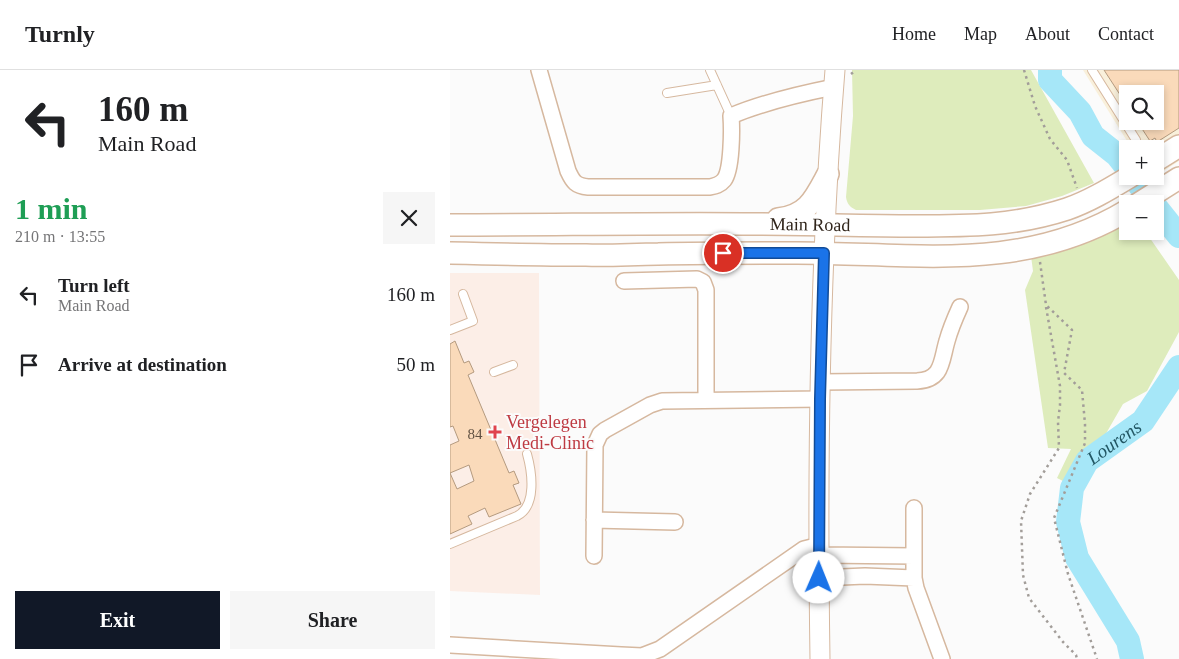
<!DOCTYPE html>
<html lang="en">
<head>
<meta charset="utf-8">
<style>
	body { margin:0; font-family:"Times New Roman",serif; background:#f6f6f6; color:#202124; height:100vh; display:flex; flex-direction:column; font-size:19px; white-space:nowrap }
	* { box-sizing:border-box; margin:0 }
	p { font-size:16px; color:#757577 }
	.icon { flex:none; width:28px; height:28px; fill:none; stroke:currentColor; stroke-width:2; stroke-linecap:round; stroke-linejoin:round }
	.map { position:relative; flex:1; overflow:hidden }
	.drawer { display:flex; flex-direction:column; background:#fff; width:450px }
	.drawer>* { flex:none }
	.top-card { background:#fff; color:#202124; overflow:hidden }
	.fabs { position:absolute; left:669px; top:15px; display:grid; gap:10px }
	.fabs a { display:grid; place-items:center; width:45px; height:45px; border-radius:0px; background:#fff; box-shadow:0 2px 8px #0003; font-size:25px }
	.pin { position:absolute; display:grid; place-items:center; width:42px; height:42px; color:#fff; margin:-21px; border:2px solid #fff; border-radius:50%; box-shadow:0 1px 5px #0007 }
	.me { position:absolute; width:55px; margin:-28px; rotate:1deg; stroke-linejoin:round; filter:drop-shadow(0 0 4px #0008) }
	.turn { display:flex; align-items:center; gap:18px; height:105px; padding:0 15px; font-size:22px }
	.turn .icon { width:65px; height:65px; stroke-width:2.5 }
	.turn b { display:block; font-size:35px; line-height:42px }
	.round { display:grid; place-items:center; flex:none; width:52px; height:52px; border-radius:0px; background:#f6f6f6 }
	.overview { display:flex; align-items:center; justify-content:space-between; height:85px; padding:0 15px }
	h1 { font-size:30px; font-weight:800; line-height:38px; color:#1e9e55 }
	.primary-button { display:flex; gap:10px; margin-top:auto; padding:10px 15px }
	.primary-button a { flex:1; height:58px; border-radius:0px; background:#111827; color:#fff; font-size:20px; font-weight:800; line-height:58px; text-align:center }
	.primary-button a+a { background:#f6f6f6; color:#202124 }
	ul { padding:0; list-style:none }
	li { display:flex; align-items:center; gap:15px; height:70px; padding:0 15px }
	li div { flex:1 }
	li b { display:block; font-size:19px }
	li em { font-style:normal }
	header { display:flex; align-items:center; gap:30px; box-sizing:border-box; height:70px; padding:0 25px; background:#fff; border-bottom:1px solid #e0e0e0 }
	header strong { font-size:24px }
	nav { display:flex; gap:28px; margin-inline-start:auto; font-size:18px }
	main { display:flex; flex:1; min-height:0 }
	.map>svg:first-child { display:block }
	.commercial { fill:#f9f0db; fill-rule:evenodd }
	.medical { fill:#fceee7 }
	.green { fill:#deecbc }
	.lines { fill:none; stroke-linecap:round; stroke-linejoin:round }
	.river { stroke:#a6e7f8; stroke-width:24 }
	.building { fill:#fadaba; stroke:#b49a7f; fill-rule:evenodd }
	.service-casing { stroke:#d6b89f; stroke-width:10 }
	.minor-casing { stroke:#d6b89f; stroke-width:18 }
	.tertiary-casing { stroke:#d6b89f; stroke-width:21 }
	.secondary-casing { stroke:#d6b89f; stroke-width:24 }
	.path { stroke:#a29d99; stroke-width:2.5; stroke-dasharray:2.5 4; stroke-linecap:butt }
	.service { stroke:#fff; stroke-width:8 }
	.minor { stroke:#fff; stroke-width:15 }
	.tertiary { stroke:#fff; stroke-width:19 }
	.secondary { stroke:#fff; stroke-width:21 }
	.route-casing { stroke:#114b97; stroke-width:12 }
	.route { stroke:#1a73e8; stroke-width:9 }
	.health-dot { fill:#e0444e; stroke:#fbfbfb; stroke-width:2 }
	.labels { text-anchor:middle; stroke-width:4; stroke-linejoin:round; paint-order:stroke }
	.number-label { font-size:15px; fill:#625243 }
	.street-label { font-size:18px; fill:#30251b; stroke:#fbfbfb }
	.health-label { font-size:18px; fill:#be3a42; stroke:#fbfbfb; text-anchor:start }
	.water-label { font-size:19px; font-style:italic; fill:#215663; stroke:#fbfbfb }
</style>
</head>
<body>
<header>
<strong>Turnly</strong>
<nav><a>Home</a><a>Map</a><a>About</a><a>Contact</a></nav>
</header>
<main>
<section class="drawer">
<div class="top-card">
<div class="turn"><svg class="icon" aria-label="left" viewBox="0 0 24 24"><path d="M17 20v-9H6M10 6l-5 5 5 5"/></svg><div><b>160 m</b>Main Road</div></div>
</div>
<div class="overview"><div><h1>1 min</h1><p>210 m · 13:55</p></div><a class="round"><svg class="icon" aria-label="close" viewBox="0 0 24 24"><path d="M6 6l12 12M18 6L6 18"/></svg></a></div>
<ul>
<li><svg class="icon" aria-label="left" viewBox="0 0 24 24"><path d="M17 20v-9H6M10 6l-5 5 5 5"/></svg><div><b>Turn left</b><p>Main Road</p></div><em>160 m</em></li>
<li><svg class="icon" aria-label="arrive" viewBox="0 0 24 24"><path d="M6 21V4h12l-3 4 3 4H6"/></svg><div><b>Arrive at destination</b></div><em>50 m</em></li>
</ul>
<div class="primary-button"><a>Exit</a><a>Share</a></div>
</section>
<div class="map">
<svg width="729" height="589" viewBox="0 0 729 589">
	<rect width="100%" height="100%" fill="#fbfbfb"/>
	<path class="commercial" d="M633,0H729V91L701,109L699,106H705V79H682ZM678,24H705V51H678Z"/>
	<path class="medical" d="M0,203H89L90,525L0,521Z"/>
	<path class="green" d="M402,0H581L644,113L612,126L576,136L530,140H406C400,137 397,134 396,127L403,46Z
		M677,151L678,161H695L729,210V262L697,321L673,334L654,367L634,387L621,415L607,408L621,379L598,378L575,220L583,201L581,186C616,181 648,170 677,151Z"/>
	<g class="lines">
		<g class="river">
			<path d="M600,0V10L630,42L643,66L667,85L678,99"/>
			<path d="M683,106L703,134"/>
			<path d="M705,136L729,166"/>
			<path id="s1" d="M682,589L678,571L627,488L618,452L622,418L637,391L693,351L729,297"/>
		</g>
	</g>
	<path class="building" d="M654,0H729V58L707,72L705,68L700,71L687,51H705V24H678V37Z
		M5,271L14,293L19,291L24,302L18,305L59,403L64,401L69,413L63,415L71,434L39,447L35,438L18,446L22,454L0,464V375L9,371L3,356L0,357V274ZM19,395L24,411L7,419L0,403Z"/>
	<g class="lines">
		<g class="service-casing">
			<path id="service" d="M260,0L281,46
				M642,0L686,70
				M217,23L267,15
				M0,260L23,251L13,224
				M44,302L63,295
				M0,474L67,446C87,436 82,402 77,384"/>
		</g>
		<g class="minor-casing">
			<path id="minor" d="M89,0L118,101C123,112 126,116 138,117H260C265,116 270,115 274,110C282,100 282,59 281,46C314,32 349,24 384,17
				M174,211L247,209L253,212L256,220V330
				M371,312L467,311C493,310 491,291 497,271C500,260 505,248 510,237
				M464,438V508L466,518L492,589
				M144,450L225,452
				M370,485L464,486
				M144,486L145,375L150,364L155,360L200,335L212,331L371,329
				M369,508L415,506L464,508
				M0,575L171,585L192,586L210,579L354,479L370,475"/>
		</g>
		<g class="tertiary-casing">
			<path id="tertiary" d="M370,589C367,394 369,195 385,0"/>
		</g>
		<g class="secondary-casing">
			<g id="secondary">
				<path d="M705,91L729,76"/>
				<path d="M688,134L729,108"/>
				<path d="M328,149C358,146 365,128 378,104"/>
				<path id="s2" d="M0,155C102,155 204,153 306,154C359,154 412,156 465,156C519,156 565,156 617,139C640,131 661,118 681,106"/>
				<path d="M0,183C45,184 91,185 136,185C160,186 184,184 208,184C253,183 297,183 341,183C459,182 571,205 678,140"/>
			</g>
		</g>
		<path class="path" d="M574,0L585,36L600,69L617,90L627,118
			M401,4L406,0
			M590,192L596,235L622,260L614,303L632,320L635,354V373L604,448L618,504L647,589
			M596,237L610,316V335L608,352L609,378L580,424L571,451L573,505L579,528L613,572L626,585L627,589"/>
		<use href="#service" class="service"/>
		<use href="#minor" class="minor"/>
		<use href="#tertiary" class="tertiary"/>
		<use href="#secondary" class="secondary"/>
	</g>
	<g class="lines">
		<g class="route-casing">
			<path id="route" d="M273,183H374L370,329L369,508"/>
		</g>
		<use href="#route" class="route"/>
	</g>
	<path class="health-dot" d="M42.5 354.5h5v5h5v5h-5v5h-5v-5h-5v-5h5z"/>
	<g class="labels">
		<g class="number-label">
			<text x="25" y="369">84</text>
		</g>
		<g class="street-label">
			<text dy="6" stroke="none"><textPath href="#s2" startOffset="360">Main Road</textPath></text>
		</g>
		<g class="health-label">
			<text x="56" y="358">Vergelegen<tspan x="56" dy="21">Medi-Clinic</tspan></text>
		</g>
		<g class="water-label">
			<text dy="7" stroke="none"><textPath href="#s1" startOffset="251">Lourens</textPath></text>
		</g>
	</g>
</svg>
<div class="fabs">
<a><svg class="icon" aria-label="search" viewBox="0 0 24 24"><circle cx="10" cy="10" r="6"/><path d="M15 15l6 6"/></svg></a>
<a>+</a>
<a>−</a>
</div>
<div class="pin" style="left:273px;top:183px;background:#d93025"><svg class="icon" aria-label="arrive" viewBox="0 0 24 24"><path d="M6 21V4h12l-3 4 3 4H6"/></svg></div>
<svg class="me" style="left:369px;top:508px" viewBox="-20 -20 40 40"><circle r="19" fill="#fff"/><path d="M0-13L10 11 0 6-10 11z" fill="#1a73e8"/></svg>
</div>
</main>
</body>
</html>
